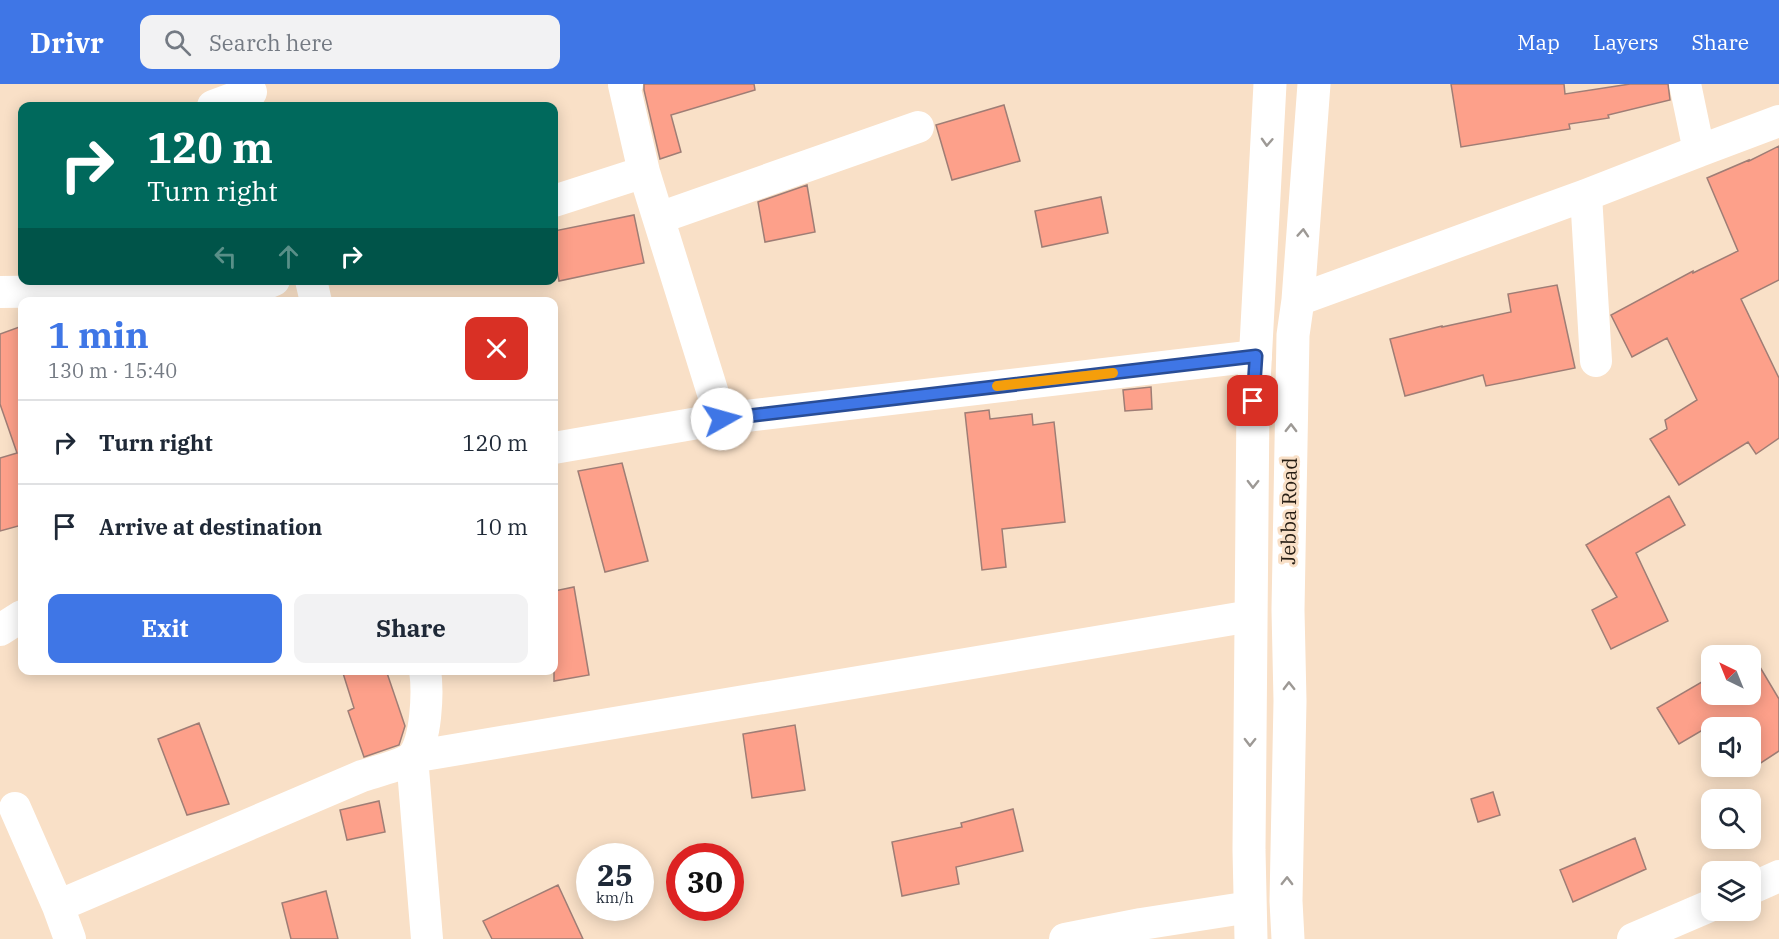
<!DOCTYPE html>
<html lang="en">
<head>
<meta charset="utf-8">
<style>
	body { margin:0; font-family:"IBM Plex Serif",serif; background:#f2f2f3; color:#1f2937; height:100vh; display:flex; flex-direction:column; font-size:22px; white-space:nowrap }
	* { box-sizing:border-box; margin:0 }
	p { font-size:20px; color:#747a83 }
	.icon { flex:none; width:33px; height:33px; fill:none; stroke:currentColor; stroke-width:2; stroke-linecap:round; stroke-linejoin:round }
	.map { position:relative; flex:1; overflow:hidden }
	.side { position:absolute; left:18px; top:213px; width:540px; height:378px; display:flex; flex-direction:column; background:#fff; border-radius:12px; box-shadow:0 3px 15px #0003 }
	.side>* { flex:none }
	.banner { position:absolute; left:18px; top:18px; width:540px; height:183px; border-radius:12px; box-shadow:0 3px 15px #0003; background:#00695c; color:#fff; overflow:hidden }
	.needle { width:39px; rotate:317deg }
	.buttons { position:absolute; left:1701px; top:561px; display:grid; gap:12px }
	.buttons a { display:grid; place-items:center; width:60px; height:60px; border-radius:12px; background:#fff; box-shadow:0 3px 15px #0003; font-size:30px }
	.speed { position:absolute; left:576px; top:759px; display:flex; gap:12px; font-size:30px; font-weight:700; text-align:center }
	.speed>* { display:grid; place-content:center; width:78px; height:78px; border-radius:50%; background:#fff; box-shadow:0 3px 15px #0003; line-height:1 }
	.speed small { font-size:15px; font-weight:400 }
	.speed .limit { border:9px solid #d22; background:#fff; color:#111 }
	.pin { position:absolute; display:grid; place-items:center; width:51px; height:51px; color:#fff; margin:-26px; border-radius:12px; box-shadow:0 3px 9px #0006 }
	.me { position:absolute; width:66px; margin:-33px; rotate:83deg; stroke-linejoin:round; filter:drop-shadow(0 0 4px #0008) }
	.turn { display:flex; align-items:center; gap:21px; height:126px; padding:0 30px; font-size:27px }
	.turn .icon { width:78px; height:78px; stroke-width:2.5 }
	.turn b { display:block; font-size:42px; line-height:51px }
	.lanes { display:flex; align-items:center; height:57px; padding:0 30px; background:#0003; justify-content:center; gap:30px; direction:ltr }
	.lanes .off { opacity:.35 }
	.round { display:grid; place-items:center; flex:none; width:63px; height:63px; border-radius:12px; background:#f2f2f3 }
	.head { display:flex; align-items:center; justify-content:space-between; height:102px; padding:0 30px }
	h1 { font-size:36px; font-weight:700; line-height:45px; color:#3f76e6 }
	.button { display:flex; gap:12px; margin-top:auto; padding:12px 30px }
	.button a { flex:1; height:69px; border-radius:12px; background:#3f76e6; color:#fff; font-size:24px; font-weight:700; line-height:69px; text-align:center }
	.button a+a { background:#f2f2f3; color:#1f2937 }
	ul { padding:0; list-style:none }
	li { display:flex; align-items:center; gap:18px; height:84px; padding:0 30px; border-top:2px solid #e0e1e3 }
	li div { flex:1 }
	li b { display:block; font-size:22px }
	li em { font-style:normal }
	header { display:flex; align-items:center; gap:36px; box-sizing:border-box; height:84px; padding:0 30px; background:#3f76e6; color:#fff }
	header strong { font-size:28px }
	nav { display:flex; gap:33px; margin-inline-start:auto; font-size:21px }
	.search { width:420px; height:54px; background:#f2f2f3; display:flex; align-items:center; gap:15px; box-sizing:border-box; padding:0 21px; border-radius:12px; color:#747a83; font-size:22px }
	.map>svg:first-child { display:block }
	.building { fill:#fda08a; stroke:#9f7d75; stroke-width:1.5 }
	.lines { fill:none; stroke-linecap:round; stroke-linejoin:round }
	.street { stroke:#fff; stroke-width:32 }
	.highway { stroke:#fff; stroke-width:33 }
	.oneway { stroke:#9d9995 }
	.route-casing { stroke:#294d96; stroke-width:15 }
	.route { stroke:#3f76e6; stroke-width:10 }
	.slow { stroke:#f59e0b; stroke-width:10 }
	.labels { text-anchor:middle; stroke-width:6; stroke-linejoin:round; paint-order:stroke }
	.street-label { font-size:20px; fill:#251c13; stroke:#f9e0c7 }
</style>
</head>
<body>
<header>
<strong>Drivr</strong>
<div class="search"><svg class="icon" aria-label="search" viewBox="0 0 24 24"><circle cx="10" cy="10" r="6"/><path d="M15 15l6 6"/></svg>Search here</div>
<nav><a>Map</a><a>Layers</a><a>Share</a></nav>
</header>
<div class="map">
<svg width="1779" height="855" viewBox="0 0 1779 855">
	<rect width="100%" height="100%" fill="#f9e0c7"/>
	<path class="building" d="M644,0H754L755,6L671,31L681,68L660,75L644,6Z
		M1451,0H1564L1565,10L1630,0H1668L1670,16L1608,31L1609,34L1569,40L1570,45L1461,63Z
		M1004,21L1020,77L952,96L936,41Z
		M1779,62V196L1741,215L1779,294V354L1756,370L1748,358L1679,401L1650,355L1667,345L1665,336L1697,316L1667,254L1632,273L1611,231L1693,187V189L1738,167L1707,94L1749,76V77Z
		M807,101L815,148L765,158L758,118Z
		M1101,113L1108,149L1042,163L1035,127Z
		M634,131L644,179L559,197L554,169V147Z
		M1557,201L1575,284L1486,302L1483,291L1405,312L1390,255L1442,242V243L1511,228L1508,210Z
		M22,242V441L0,447V374L17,369L0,320V250Z
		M1151,303L1152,325L1125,327L1123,306Z
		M989,326L990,335L1032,330L1033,341L1054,338L1065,438L1002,445L1006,483L982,486L965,329Z
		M622,379L648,477L605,488L578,387Z
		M1669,412L1685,441L1636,469L1668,537L1611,565L1592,526L1617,513L1586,461Z
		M574,503L589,591L554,597V507Z
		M1751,568L1779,615V667L1750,686V644H1706L1679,660L1657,624L1712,592V610H1750V572H1745Z
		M342,586H386L405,642L399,661L364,673L348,627L354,624Z
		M199,639L229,720L187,731L158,655Z
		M795,641L805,706L752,714L743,650Z
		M1493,708L1500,731L1478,738L1471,715Z
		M379,717L385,748L347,756L340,726Z
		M1013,725L1023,767L956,783L959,800L902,812L892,758L962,743L961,739Z
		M1635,754L1646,785L1573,818L1560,786Z
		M558,801L583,855H492L483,837Z
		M326,807L338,855H291L282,819Z"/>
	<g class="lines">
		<path class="street" d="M213,22L251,8L246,0
			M1699,67L1779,37
			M644,88L721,335
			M1586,111L1596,277
			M554,117L644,88L624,1L627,0
			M659,134L918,43
			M311,196L316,218
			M0,208L253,205L274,196
			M1298,216L1586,111L1699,67L1685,0
			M554,364L721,335L1256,272
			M0,546L22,532
			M15,724L58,822L362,692C374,688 403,681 411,674C427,660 428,606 425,586
			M1750,805L1779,792
			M58,822L70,855
			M427,855L412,673L1251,532
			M1065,855L1141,840L1250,823
			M1633,855L1712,821"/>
		<path class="highway" d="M1251,855L1249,766L1253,317L1270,0
			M1288,855L1286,817L1290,617L1288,526L1293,251L1298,216L1314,0"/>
	</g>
	<defs><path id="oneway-chevron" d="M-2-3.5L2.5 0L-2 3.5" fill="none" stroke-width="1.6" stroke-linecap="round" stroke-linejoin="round" transform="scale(1.5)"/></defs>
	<g class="oneway">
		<use href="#oneway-chevron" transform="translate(1267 58) rotate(93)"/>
		<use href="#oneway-chevron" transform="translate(1303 149) rotate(-86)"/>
		<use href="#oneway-chevron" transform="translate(1291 344) rotate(-89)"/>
		<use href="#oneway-chevron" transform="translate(1253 400) rotate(91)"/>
		<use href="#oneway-chevron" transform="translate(1289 602) rotate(-91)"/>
		<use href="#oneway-chevron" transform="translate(1250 658) rotate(91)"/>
		<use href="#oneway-chevron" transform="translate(1287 797) rotate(-89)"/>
	</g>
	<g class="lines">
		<g class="route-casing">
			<path id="route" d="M722,335L1256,272L1253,317"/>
		</g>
		<use href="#route" class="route"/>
		<path class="slow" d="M997,302L1113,289"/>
	</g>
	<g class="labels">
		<g class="street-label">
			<text transform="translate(1289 427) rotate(-89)" y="7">Jebba Road</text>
		</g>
	</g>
</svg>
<div class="buttons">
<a><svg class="needle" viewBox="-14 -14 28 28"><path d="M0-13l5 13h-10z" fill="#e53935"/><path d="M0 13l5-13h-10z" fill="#747a83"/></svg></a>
<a><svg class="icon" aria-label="sound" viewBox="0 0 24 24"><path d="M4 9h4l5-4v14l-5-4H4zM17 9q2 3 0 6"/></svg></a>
<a><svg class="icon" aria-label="search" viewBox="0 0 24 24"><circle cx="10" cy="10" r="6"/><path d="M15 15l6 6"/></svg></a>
<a><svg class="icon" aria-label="layers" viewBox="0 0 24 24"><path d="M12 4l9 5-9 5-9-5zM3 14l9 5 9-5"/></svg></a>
</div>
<div class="speed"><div>25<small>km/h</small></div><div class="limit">30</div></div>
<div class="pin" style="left:1253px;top:317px;background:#d93025"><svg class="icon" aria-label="arrive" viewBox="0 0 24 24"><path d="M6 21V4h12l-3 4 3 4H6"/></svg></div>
<svg class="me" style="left:722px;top:335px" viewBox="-20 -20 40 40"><circle r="19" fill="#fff"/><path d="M0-13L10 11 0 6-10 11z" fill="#3f76e6"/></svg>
<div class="banner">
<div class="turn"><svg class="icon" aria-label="right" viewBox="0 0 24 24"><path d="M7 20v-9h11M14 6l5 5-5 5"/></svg><div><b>120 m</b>Turn right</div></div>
<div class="lanes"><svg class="icon off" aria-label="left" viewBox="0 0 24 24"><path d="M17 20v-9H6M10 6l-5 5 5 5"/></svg><svg class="icon off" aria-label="ahead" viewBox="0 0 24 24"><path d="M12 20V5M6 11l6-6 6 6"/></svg><svg class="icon" aria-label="right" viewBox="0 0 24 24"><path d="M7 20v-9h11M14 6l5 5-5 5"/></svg></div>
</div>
<section class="side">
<div class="head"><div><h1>1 min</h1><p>130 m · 15:40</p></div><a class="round" style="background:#d93025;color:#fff"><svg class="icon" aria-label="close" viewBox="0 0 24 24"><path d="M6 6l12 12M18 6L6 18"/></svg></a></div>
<ul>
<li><svg class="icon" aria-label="right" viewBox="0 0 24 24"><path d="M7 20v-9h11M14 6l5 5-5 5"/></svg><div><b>Turn right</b></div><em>120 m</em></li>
<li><svg class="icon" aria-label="arrive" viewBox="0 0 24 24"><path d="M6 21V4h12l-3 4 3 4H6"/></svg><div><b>Arrive at destination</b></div><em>10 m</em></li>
</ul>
<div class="button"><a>Exit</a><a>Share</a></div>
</section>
</div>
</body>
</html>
